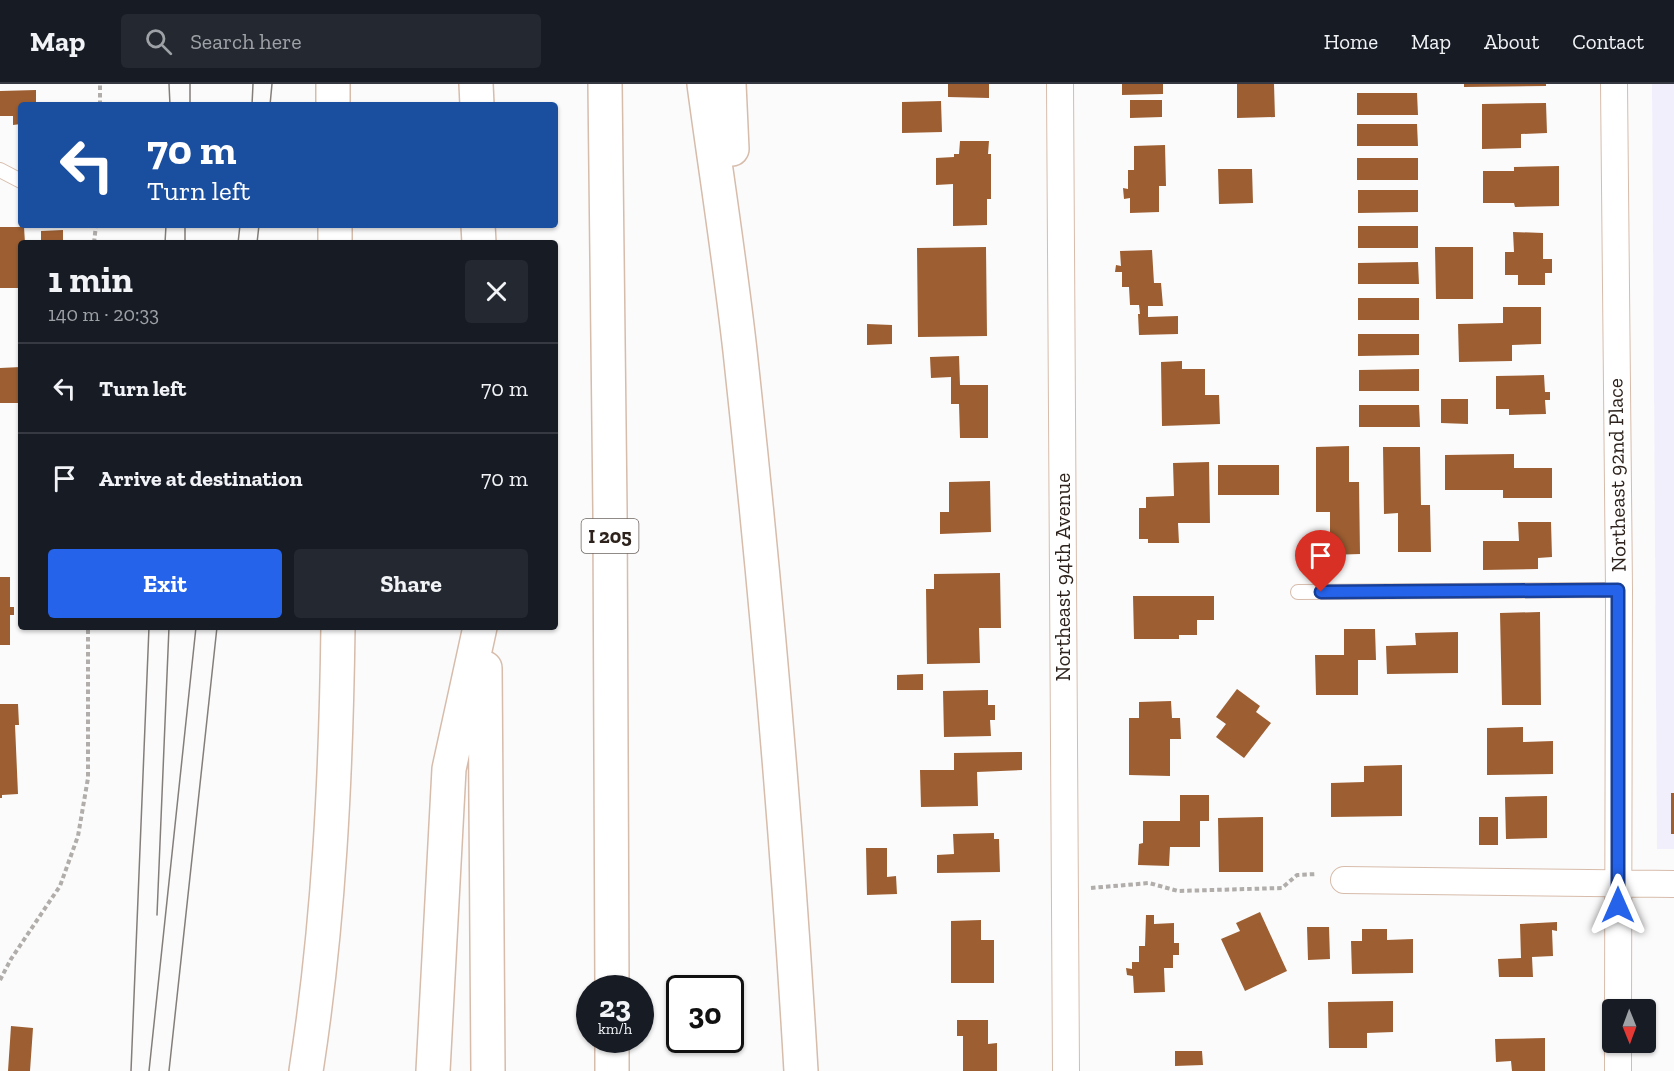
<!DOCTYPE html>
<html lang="en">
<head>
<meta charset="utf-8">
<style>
	body { margin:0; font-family:"Zilla Slab",serif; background:#242831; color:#f1f3f6; height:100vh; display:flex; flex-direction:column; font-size:22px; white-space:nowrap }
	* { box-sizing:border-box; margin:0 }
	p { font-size:20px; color:#9ea1a6 }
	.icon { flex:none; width:33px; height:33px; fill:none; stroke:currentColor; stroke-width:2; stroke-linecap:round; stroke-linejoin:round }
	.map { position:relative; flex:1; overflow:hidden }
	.sheet { position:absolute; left:18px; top:156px; width:540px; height:390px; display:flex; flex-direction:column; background:#171b24; border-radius:6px; box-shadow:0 2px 4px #0004 }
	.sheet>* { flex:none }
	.top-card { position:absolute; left:18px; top:18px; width:540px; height:126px; border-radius:6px; box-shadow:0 2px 4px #0004; background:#1a4fa0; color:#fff; overflow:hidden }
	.needle { width:39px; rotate:179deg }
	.controls { position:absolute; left:1602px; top:915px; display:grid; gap:12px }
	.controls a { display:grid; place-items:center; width:54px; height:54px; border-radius:6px; background:#171b24; box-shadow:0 2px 4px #0004; font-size:30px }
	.speed { position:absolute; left:576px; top:891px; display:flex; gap:12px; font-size:30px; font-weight:700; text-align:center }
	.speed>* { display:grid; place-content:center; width:78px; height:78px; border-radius:50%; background:#171b24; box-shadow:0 2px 4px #0004; line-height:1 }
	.speed small { font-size:15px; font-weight:400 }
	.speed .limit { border:3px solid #111; border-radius:9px; background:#fff; color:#111 }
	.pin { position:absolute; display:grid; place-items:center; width:51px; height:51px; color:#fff; margin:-62px -26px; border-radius:50% 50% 50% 0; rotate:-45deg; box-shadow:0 0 6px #0007 }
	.pin .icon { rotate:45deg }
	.me { position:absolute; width:66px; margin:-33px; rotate:0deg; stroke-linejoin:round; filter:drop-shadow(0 0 4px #0008) }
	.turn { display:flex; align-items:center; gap:21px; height:126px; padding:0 30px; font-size:27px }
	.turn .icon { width:78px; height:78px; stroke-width:2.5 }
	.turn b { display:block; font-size:42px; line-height:51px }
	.round { display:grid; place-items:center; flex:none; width:63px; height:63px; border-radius:6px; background:#242831 }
	.summary { display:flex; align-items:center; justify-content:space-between; height:102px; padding:0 30px }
	h1 { font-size:36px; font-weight:800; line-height:45px }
	.primary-button { display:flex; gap:12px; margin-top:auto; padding:12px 30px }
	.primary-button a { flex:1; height:69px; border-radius:6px; background:#2563eb; color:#fff; font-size:24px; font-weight:800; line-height:69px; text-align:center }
	.primary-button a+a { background:#242831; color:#f1f3f6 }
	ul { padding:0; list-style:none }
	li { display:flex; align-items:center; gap:18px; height:90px; padding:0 30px; border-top:2px solid #363941 }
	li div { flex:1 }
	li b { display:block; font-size:22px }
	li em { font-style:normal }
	header { display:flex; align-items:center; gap:36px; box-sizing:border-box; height:84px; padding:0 30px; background:#171b24; border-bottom:2px solid #363941 }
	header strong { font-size:28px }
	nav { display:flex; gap:33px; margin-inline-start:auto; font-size:21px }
	.search { width:420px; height:54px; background:#242831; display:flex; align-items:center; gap:15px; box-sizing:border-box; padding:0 21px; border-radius:6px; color:#9ea1a6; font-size:22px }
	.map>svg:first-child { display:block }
	.education { fill:#f2effc }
	.building { fill:#9d5f32 }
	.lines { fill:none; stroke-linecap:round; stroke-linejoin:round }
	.lane-casing { stroke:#d7bcab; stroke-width:16 }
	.street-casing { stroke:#d7bcab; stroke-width:28 }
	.highway-casing { stroke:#d7bcab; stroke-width:36 }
	.path { stroke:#b0adaa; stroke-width:4; stroke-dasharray:4.5 3; stroke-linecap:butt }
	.lane { stroke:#fff; stroke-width:14 }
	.street { stroke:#fff; stroke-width:26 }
	.highway { stroke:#fff; stroke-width:33 }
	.tram { stroke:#837e7a; stroke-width:1.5 }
	.route-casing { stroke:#184099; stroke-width:15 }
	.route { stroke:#2563eb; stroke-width:10 }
	.labels { text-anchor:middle; stroke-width:4.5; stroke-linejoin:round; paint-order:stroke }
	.shield { fill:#fff; stroke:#6c6560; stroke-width:1.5 }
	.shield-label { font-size:20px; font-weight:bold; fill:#2d231c }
	.street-label { font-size:21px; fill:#2d231c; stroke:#fff }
</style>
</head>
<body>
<header>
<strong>Map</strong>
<div class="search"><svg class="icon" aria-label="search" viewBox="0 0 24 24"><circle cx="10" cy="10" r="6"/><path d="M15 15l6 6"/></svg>Search here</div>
<nav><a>Home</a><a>Map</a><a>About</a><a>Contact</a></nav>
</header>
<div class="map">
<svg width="1674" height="987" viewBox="0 0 1674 987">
	<rect width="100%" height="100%" fill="#fbfbfb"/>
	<path class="education" d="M1652,0H1674V765H1657Z"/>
	<path class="building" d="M948,0H989V14L948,13Z
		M1122,0H1163V10L1122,11Z
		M1237,0H1274L1275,33L1237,34Z
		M1464,0H1546V2L1464,3Z
		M36,6V21H21V40L13,41V32H0V7Z
		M1357,9H1417L1418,31H1357Z
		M1130,16H1162V33L1130,34Z
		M941,17L942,48L902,49V18Z
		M1546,19L1547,49L1521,50V64L1482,65V20Z
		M1357,40H1417L1418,62H1357Z
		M960,57H989L988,70H991V115H987V141L953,142V100L936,101V74L954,73V70H959Z
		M1165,61L1166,102H1159V128L1130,129V114L1124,115L1123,104L1128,105V86H1134V62Z
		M1357,74H1418V96H1357Z
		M1559,82V122L1515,123L1514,119H1483V87H1514V83Z
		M1218,85H1252L1253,119L1219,120Z
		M1358,106H1418V128L1358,129Z
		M1358,142H1418V164H1358Z
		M0,143H24L25,159H21V204H0Z
		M63,146V159H41V147Z
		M1513,148L1543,149V175H1552V189H1545V201H1518V191H1505V168H1514Z
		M986,163L987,252L918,253L917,164Z
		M1435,163H1473V215H1436Z
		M1152,166L1154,199H1161L1163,222H1148V233L1178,232V250L1139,251L1138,230H1140L1139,221H1130L1129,203H1122V188H1115L1116,181L1121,182L1120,167Z
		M1418,178L1419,200H1358V179Z
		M1358,214H1419V236H1358Z
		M1503,223H1541V260L1512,261V277L1459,278L1458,240L1503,239Z
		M867,240L892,241V260L867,261Z
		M1358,250H1419V271L1358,272Z
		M959,272L960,301H988V354H960L959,320H951V293L931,294L930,273Z
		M1182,277V285H1205V311H1219L1220,340L1162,342L1161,278Z
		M21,283V319H0V284Z
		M1419,285V307H1359V286Z
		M1544,291L1545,308H1550V316H1545L1546,330L1509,331V325H1496V292Z
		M1441,315H1468V340L1441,339Z
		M1359,321H1419L1420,343H1359Z
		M1349,362V398H1359L1360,470L1330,471V428H1316V363Z
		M1383,363H1420L1421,421H1430L1431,468H1398V429L1384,430Z
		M1514,370V384H1552V414H1503V406H1445V371Z
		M1209,378L1210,439H1178L1179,459H1148V455H1139V424H1146V413L1174,412L1173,379Z
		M1218,381H1279V411H1218Z
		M990,397L991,448L940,450V428H949V398Z
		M1518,438H1551L1552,473L1538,474V485L1483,486V457H1519Z
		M1000,489L1001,544H979L980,579L927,580L926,505H934V490Z
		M0,493H10V523H14V531H10V561H0Z
		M1133,512H1214V536H1197V551H1179V555H1134Z
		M1540,528L1541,621H1502L1500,529Z
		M1344,545H1375L1376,576H1358V611H1316L1315,571H1344Z
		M1458,548V589L1387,590L1386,562L1416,561L1415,549Z
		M923,590V606H897V591Z
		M1237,605L1260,622L1256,628L1271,639L1244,674L1216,653L1226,640L1216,633Z
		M988,606V621H995V636H990L991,652L944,653L943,607Z
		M1171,617L1172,634H1180L1181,655H1170V692L1129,691V634H1139V618Z
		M0,620H18L19,641H15L18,710L2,711V714H0Z
		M1523,643V658L1553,657V690L1487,691V644Z
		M1022,668V686L977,688L978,722L921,723L920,686H954V669Z
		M1402,681V732L1331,733V699L1364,698V682Z
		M1671,709H1674V750H1671Z
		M1180,711H1209V737H1200V763H1170L1169,782L1138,781L1139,760L1143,759V737H1180Z
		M1547,712V754L1506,755L1505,713Z
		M1263,733V788H1219L1218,734Z
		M1479,733H1498V761H1479Z
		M994,749V755H999L1000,788L937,789V771L954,770L953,750Z
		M866,764H887V793L896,792L897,810L867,811Z
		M1260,828L1287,887L1245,907L1221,855L1240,847L1236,839Z
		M1146,831H1154V840L1174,839V859H1179V871H1173V884H1164L1165,908L1134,909L1133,892L1127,891L1126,884L1132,885V878H1139V862H1145Z
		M981,836V856H994V899H951V837Z
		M1557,838V847L1552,846L1553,872L1532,873L1533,893H1499L1498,875L1521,874L1520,840Z
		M1307,843H1329L1330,875L1308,876Z
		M1362,845H1387V856L1413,855V889L1352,890L1351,857H1362Z
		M1393,917V948L1367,949V964H1329L1328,918Z
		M957,936H988V960L997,959V987H963V952H957Z
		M11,942L33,944L30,987H8Z
		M1545,954V987H1512L1511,977L1496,978L1495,955Z
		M1175,967H1202L1203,981L1175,982Z"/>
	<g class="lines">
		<g class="lane-casing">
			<path id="lane" d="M0,86L21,97
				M1298,508L1619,506"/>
		</g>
		<g class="street-casing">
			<path id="street" d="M1060,0L1066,987
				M1614,0L1619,506L1618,926
				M1344,796L1674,800
				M1618,958V987"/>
		</g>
		<g class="highway-casing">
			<path id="highway" d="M333,0V21
				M476,0L477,21
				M605,0L610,427L612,904
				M704,0C716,89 730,178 740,267C766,506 787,746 801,987
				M729,0L732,65
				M335,141V159
				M478,141L479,159
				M485,584L488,987
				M612,956V987
				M306,987C329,839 336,692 338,543
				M433,987L449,685L480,543"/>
		</g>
		<path class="path" d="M100,21V0
			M94,159L96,141
			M1091,804L1149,799L1178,807L1282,804L1297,791L1317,790
			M0,896L11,875L60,802L78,752L88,694V543"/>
		<use href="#lane" class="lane"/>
		<use href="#street" class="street"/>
		<use href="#highway" class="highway"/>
		<path class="tram" d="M169,0L170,21
			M190,0V21
			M252,21L253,0
			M270,21L272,0
			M165,159L166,141
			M185,159V141
			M238,159L240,141
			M257,159L259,141
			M157,831L169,543
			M131,987L149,543
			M149,987L196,543
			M169,987L217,543"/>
	</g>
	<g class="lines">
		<g class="route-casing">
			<path id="route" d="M1321,508L1618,506V821"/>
		</g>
		<use href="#route" class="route"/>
	</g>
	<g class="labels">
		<rect class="shield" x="581.5" y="435" width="57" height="34" rx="4.5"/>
		<g class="shield-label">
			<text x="610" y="459">I 205</text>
		</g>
		<g class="street-label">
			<text transform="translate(1617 391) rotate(-91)" y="7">Northeast 92nd Place</text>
			<text transform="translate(1063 493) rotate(-90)" y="7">Northeast 94th Avenue</text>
		</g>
	</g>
</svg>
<div class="controls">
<a><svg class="needle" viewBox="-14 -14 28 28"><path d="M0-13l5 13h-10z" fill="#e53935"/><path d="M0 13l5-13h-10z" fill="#9ea1a6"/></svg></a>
</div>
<div class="speed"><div>23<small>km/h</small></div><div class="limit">30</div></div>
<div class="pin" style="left:1321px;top:508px;background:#d93025"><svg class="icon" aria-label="arrive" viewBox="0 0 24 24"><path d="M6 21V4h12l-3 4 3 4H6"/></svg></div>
<svg class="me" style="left:1618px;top:821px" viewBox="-20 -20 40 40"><path d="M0-17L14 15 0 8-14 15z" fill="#2563eb" stroke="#fff" stroke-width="4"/></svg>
<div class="top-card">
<div class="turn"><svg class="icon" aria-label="left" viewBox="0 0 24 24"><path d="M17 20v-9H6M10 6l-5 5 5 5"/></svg><div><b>70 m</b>Turn left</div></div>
</div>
<section class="sheet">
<div class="summary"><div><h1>1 min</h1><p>140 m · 20:33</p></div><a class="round"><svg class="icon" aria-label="close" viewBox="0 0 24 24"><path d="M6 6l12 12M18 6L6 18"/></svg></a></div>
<ul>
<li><svg class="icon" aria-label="left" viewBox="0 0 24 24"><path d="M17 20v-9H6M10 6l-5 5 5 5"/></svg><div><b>Turn left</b></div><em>70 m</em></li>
<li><svg class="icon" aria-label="arrive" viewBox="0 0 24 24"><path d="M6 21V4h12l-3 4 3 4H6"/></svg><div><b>Arrive at destination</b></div><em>70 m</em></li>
</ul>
<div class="primary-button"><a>Exit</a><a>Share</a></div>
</section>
</div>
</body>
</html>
